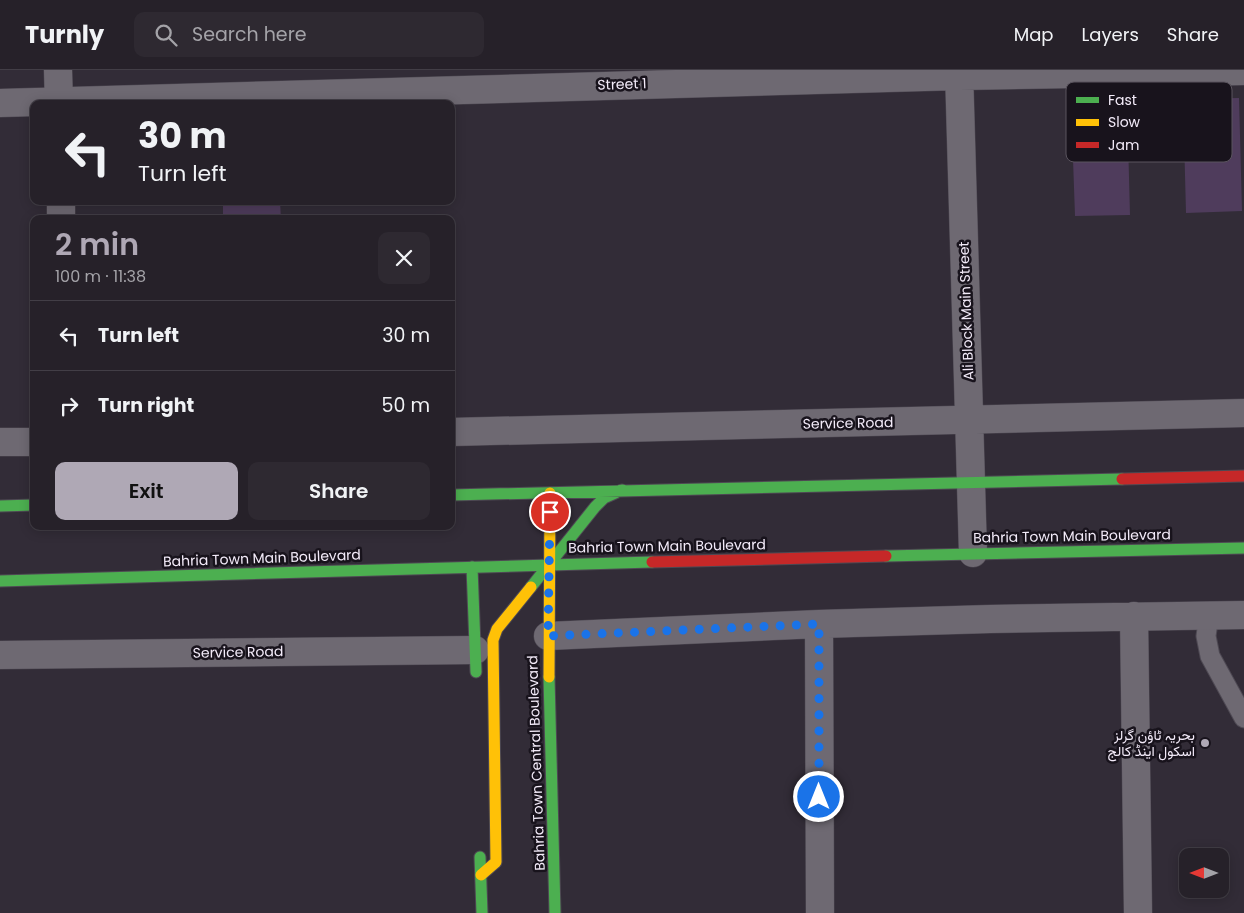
<!DOCTYPE html>
<html lang="en">
<head>
<meta charset="utf-8">
<style>
	body { margin:0; font-family:Poppins,Vazirmatn,sans-serif; background:#2e2931; color:#f1f3f6; height:100vh; display:flex; flex-direction:column; font-size:19px; white-space:nowrap }
	* { box-sizing:border-box; margin:0 }
	p { font-size:16px; color:#a4a3a8 }
	.icon { flex:none; width:28px; height:28px; fill:none; stroke:currentColor; stroke-width:2; stroke-linecap:round; stroke-linejoin:round }
	.map { position:relative; flex:1; overflow:hidden }
	.side { position:absolute; left:30px; top:145px; width:425px; height:315px; display:flex; flex-direction:column; background:#262129; border-radius:10px; box-shadow:0 2px 12px #0003,0 0 0 1px #423e46 }
	.side>* { flex:none }
	.guide { position:absolute; left:30px; top:30px; width:425px; height:105px; border-radius:10px; box-shadow:0 2px 12px #0003,0 0 0 1px #423e46; background:#262129; color:#f1f3f6; overflow:hidden }
	.needle { width:32px; rotate:270deg }
	.fabs { position:absolute; left:1179px; top:778px; display:grid; gap:10px }
	.fabs a { display:grid; place-items:center; width:50px; height:50px; border-radius:10px; background:#262129; box-shadow:0 2px 12px #0003,0 0 0 1px #423e46; font-size:25px }
	.pin { position:absolute; display:grid; place-items:center; width:42px; height:42px; color:#fff; margin:-21px; border:2px solid #fff; border-radius:50%; box-shadow:0 1px 5px #0007 }
	.me { position:absolute; width:55px; margin:-28px; rotate:0deg; stroke-linejoin:round; filter:drop-shadow(0 0 4px #0008) }
	.turn { display:flex; align-items:center; gap:18px; height:105px; padding:0 25px; font-size:22px }
	.turn .icon { width:65px; height:65px; stroke-width:2.5 }
	.turn b { display:block; font-size:35px; line-height:42px }
	.round { display:grid; place-items:center; flex:none; width:52px; height:52px; border-radius:10px; background:#2e2931 }
	.head { display:flex; align-items:center; justify-content:space-between; height:85px; padding:0 25px }
	h1 { font-size:30px; font-weight:600; line-height:38px; color:#afa8b5 }
	.button { display:flex; gap:10px; margin-top:auto; padding:10px 25px }
	.button a { flex:1; height:58px; border-radius:10px; background:#afa8b5; color:#111; font-size:20px; font-weight:600; line-height:58px; text-align:center }
	.button a+a { background:#2e2931; color:#f1f3f6 }
	ul { padding:0; list-style:none }
	li { display:flex; align-items:center; gap:15px; height:70px; padding:0 25px; border-top:1px solid #423e46 }
	li div { flex:1 }
	li b { display:block; font-size:19px }
	li em { font-style:normal }
	header { display:flex; align-items:center; gap:30px; box-sizing:border-box; height:70px; padding:0 25px; background:#262129; border-bottom:1px solid #423e46 }
	header strong { font-size:24px }
	nav { display:flex; gap:28px; margin-inline-start:auto; font-size:18px }
	.search { width:350px; height:45px; background:#2e2931; display:flex; align-items:center; gap:12px; box-sizing:border-box; padding:0 18px; border-radius:10px; color:#a4a3a8; font-size:19px }
	.map>svg:first-child { display:block }
	.green { fill:#4f3c5c }
	.lines { fill:none; stroke-linecap:round; stroke-linejoin:round }
	.lane-casing { stroke:#4e4953; stroke-width:21 }
	.street-casing { stroke:#4e4953; stroke-width:29 }
	.fast-casing { stroke:#4e4953; stroke-width:13 }
	.slow-casing { stroke:#4e4953; stroke-width:13 }
	.jam-casing { stroke:#4e4953; stroke-width:13 }
	.lane { stroke:#6e6972; stroke-width:19 }
	.street { stroke:#6e6972; stroke-width:28 }
	.fast { stroke:#4caf50; stroke-width:11 }
	.slow { stroke:#ffc107; stroke-width:11 }
	.jam { stroke:#c62828; stroke-width:11 }
	.route { stroke:#1a73e8; stroke-width:9; stroke-dasharray:0 16.2 }
	.poi-dot { fill:#afa8b5; stroke:#18131c; stroke-width:2 }
	.labels { text-anchor:middle; stroke-width:5; stroke-linejoin:round; paint-order:stroke }
	.street-label { font-size:14px; fill:#f3ebf9; stroke:#18131c }
	.poi-label { font-size:14px; fill:#f3ebf9; stroke:#18131c; text-anchor:end }
	.key { fill:#18131c; stroke:#5a545e; stroke-width:1 }
	.key-label { font-size:14px; fill:#f3ebf9 }
</style>
</head>
<body>
<header>
<strong>Turnly</strong>
<div class="search"><svg class="icon" aria-label="search" viewBox="0 0 24 24"><circle cx="10" cy="10" r="6"/><path d="M15 15l6 6"/></svg>Search here</div>
<nav><a>Map</a><a>Layers</a><a>Share</a></nav>
</header>
<div class="map">
<svg width="1244" height="843" viewBox="0 0 1244 843">
	<rect width="100%" height="100%" fill="#322c37"/>
	<path class="green" d="M1239,28L1242,141L1186,143L1183,29Z
		M1127,31L1130,145L1075,146L1071,32Z
		M223,131H280L281,149H223Z"/>
	<g class="lines">
		<g class="lane-casing">
			<path id="lane" d="M1209,545L1206,566L1210,586L1244,648"/>
		</g>
		<g class="street-casing">
			<path id="street" d="M58,0L59,34
				M959,0L973,483
				M0,33L960,6L1244,1
				M61,131V149
				M451,362L1244,343
				M0,372H34
				M1134,546L1138,843
				M819,554L820,843
				M548,566L819,554L990,549L1244,545
				M0,585L475,580"/>
		</g>
		<g class="fast-casing">
			<path id="fast" d="M451,425L1122,409
				M0,436L34,435
				M886,486L1244,478
				M472,497L476,602
				M0,511L652,492
				M531,517L595,437L604,428L622,420
				M549,607L555,843
				M480,787L482,843"/>
		</g>
		<g class="slow-casing">
			<path id="slow" d="M549,607L550,423
				M481,805L496,792L493,570L497,559L531,517"/>
		</g>
		<g class="jam-casing">
			<path id="jam" d="M1122,409L1244,406
				M652,492L886,486"/>
		</g>
		<use href="#lane" class="lane"/>
		<use href="#street" class="street"/>
		<use href="#fast" class="fast"/>
		<use href="#slow" class="slow"/>
		<use href="#jam" class="jam"/>
	</g>
	<g class="lines">
		<path class="route" d="M550,442L548,566L819,554V727"/>
	</g>
	<circle class="poi-dot" cx="1205" cy="673" r="5"/>
	<g class="labels">
		<g class="street-label">
			<text transform="translate(622 14) rotate(-2)" y="5">Street 1</text>
			<text transform="translate(966 241) rotate(-92)" y="5">Ali Block Main Street</text>
			<text transform="translate(848 353) rotate(-1)" y="5">Service Road</text>
			<text transform="translate(1072 466) rotate(-1)" y="5">Bahria Town Main Boulevard</text>
			<text transform="translate(667 476) rotate(-1)" y="5">Bahria Town Main Boulevard</text>
			<text transform="translate(262 488) rotate(-2)" y="5">Bahria Town Main Boulevard</text>
			<text transform="translate(238 582) rotate(-1)" y="5">Service Road</text>
			<text transform="translate(536 693) rotate(-92)" y="5">Bahria Town Central Boulevard</text>
		</g>
		<g class="poi-label">
			<text x="1195" y="670">بحریہ ٹاؤن گرلز<tspan x="1195" dy="16">اسکول اینڈ کالج</tspan></text>
		</g>
	</g>
	<rect x="1066" y="12" width="166" height="80" rx="8" class="key"/>
	<rect x="1076" y="27" width="23" height="6" fill="#4caf50"/>
	<rect x="1076" y="49" width="23" height="7" fill="#ffc107"/>
	<rect x="1076" y="72" width="23" height="6" fill="#c62828"/>
	<g class="key-label">
		<text x="1108" y="35">Fast</text>
		<text x="1108" y="57">Slow</text>
		<text x="1108" y="80">Jam</text>
	</g>
</svg>
<div class="fabs">
<a><svg class="needle" viewBox="-14 -14 28 28"><path d="M0-13l5 13h-10z" fill="#e53935"/><path d="M0 13l5-13h-10z" fill="#a4a3a8"/></svg></a>
</div>
<div class="pin" style="left:550px;top:442px;background:#d93025"><svg class="icon" aria-label="arrive" viewBox="0 0 24 24"><path d="M6 21V4h12l-3 4 3 4H6"/></svg></div>
<svg class="me" style="left:819px;top:727px" viewBox="-20 -20 40 40"><circle r="17" fill="#1a73e8" stroke="#fff" stroke-width="3"/><path d="M0-11L8 9 0 5-8 9z" fill="#fff"/></svg>
<div class="guide">
<div class="turn"><svg class="icon" aria-label="left" viewBox="0 0 24 24"><path d="M17 20v-9H6M10 6l-5 5 5 5"/></svg><div><b>30 m</b>Turn left</div></div>
</div>
<section class="side">
<div class="head"><div><h1>2 min</h1><p>100 m · 11:38</p></div><a class="round"><svg class="icon" aria-label="close" viewBox="0 0 24 24"><path d="M6 6l12 12M18 6L6 18"/></svg></a></div>
<ul>
<li><svg class="icon" aria-label="left" viewBox="0 0 24 24"><path d="M17 20v-9H6M10 6l-5 5 5 5"/></svg><div><b>Turn left</b></div><em>30 m</em></li>
<li><svg class="icon" aria-label="right" viewBox="0 0 24 24"><path d="M7 20v-9h11M14 6l5 5-5 5"/></svg><div><b>Turn right</b></div><em>50 m</em></li>
</ul>
<div class="button"><a>Exit</a><a>Share</a></div>
</section>
</div>
</body>
</html>
